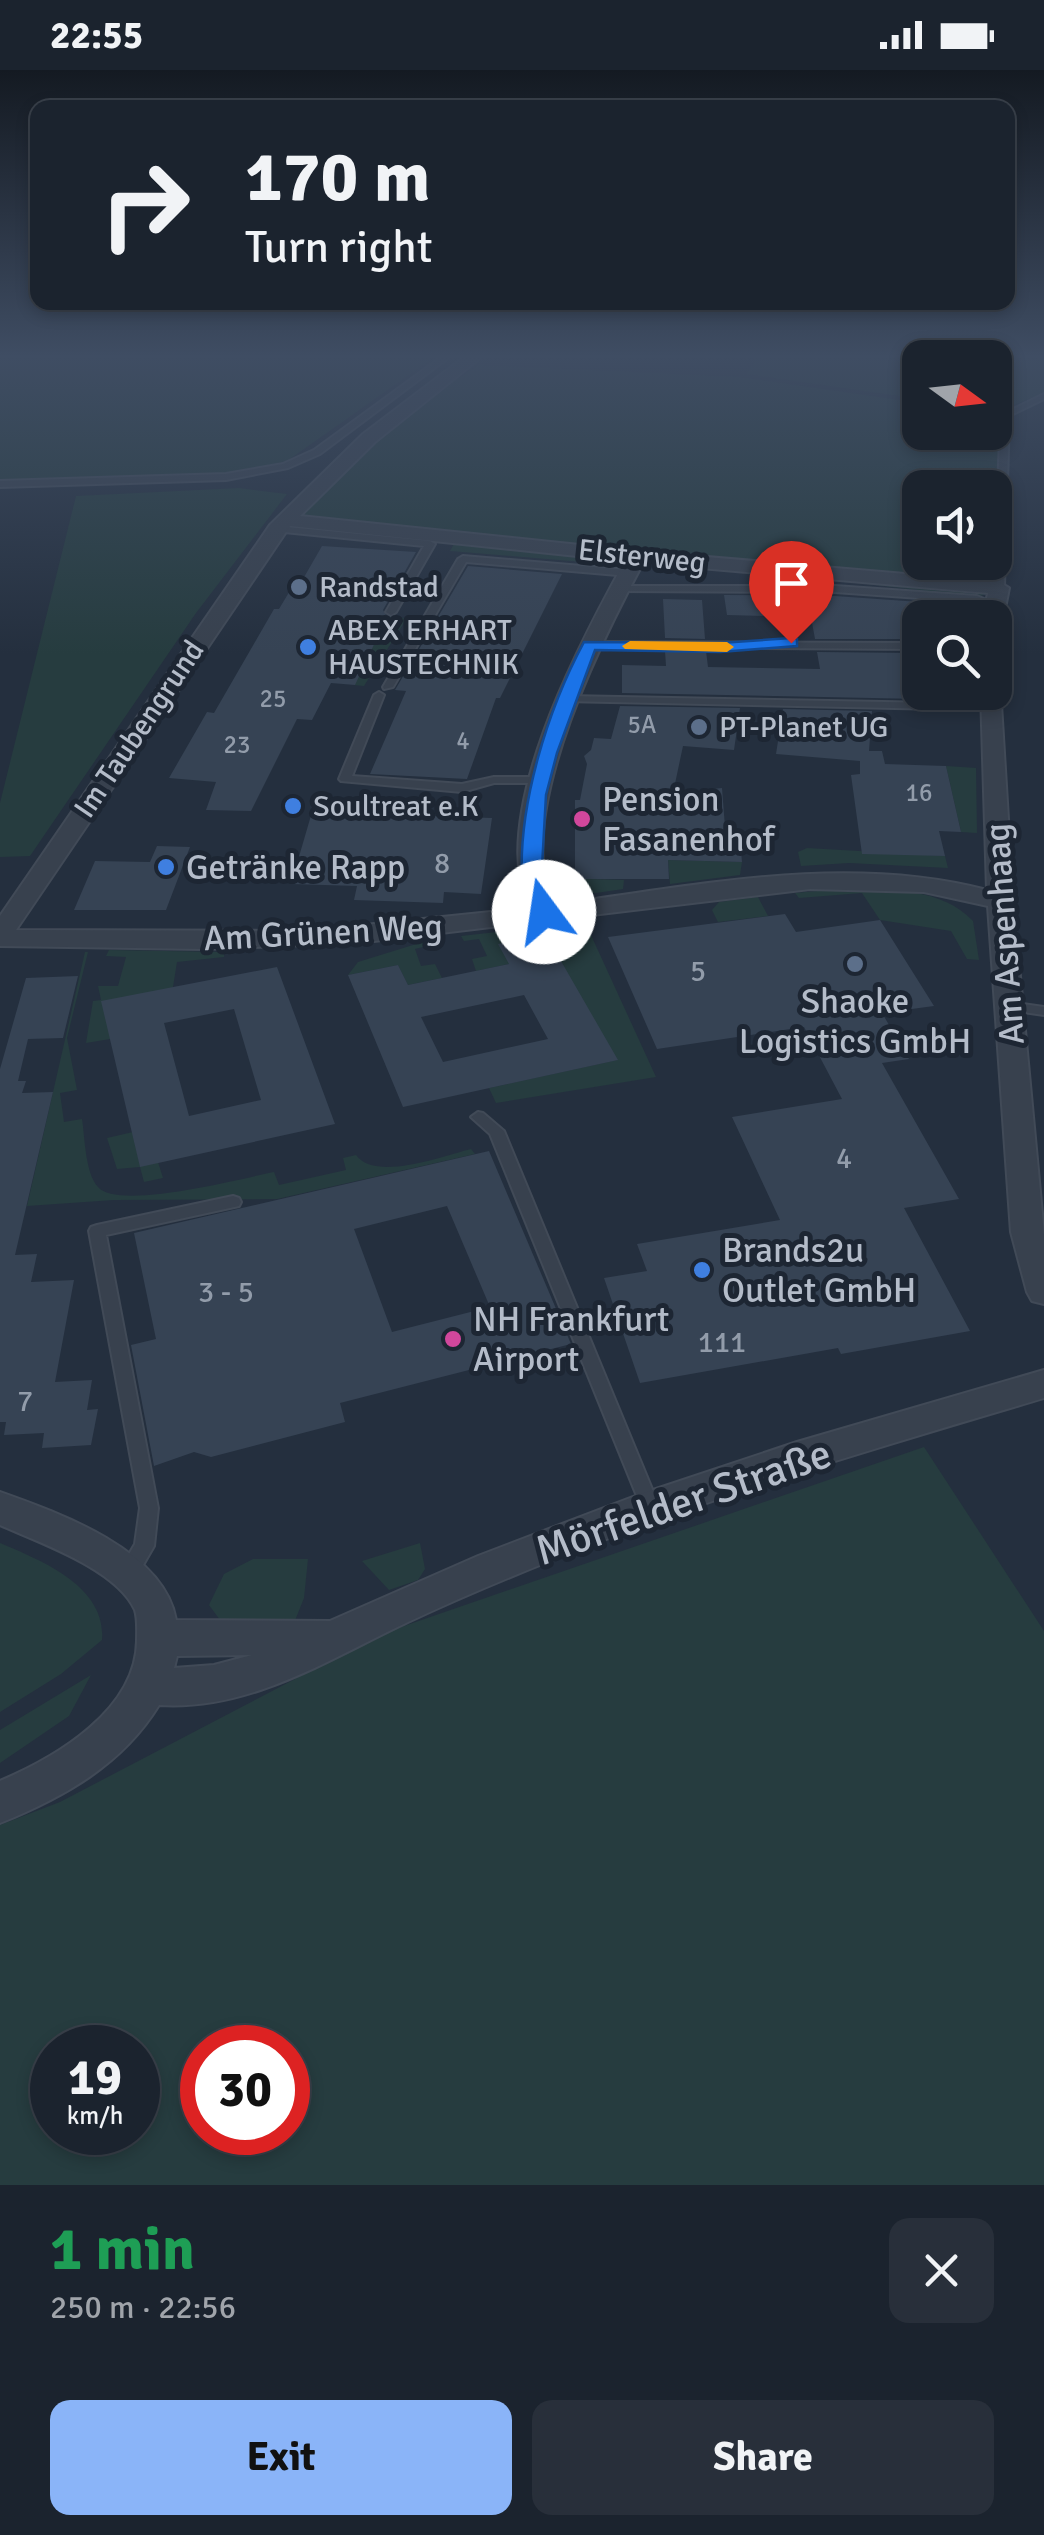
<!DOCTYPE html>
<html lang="en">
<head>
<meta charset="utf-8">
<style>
	body { margin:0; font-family:Signika,sans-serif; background:#282f3a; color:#f1f3f6; height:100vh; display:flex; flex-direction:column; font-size:38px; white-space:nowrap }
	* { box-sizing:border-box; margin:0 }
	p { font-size:32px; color:#a0a4aa }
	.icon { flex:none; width:55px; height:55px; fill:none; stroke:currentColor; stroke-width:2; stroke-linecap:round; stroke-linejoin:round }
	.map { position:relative; height:2115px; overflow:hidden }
	.details { display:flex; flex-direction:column; background:#1b232e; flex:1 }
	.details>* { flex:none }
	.banner { position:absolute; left:30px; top:30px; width:985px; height:210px; border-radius:20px; box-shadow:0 5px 15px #0003,0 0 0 2px #39404a; background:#1b232e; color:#f1f3f6; overflow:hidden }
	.needle { width:65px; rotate:105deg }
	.controls { position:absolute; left:902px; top:270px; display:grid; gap:20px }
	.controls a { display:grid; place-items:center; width:110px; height:110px; border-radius:20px; background:#1b232e; box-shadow:0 5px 15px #0003,0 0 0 2px #39404a; font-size:50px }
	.speed { position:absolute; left:30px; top:1955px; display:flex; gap:20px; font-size:50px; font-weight:700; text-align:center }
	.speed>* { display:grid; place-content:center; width:130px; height:130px; border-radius:50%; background:#1b232e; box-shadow:0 5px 15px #0003,0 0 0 2px #39404a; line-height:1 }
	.speed small { font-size:25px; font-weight:400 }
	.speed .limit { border:15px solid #d22; background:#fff; color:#111 }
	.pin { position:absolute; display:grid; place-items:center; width:85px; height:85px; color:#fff; margin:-102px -42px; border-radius:50% 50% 50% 0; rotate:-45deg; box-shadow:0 0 10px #0007 }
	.pin .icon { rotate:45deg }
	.me { position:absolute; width:110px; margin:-55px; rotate:346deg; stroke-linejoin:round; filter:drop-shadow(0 0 8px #0008) }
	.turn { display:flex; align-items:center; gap:35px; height:210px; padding:0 50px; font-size:45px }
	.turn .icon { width:130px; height:130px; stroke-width:2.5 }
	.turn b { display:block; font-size:70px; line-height:85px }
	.round { display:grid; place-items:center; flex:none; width:105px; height:105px; border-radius:20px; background:#282f3a }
	.headline { display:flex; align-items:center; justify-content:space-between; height:170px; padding:0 50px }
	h1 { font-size:60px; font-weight:700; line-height:75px; color:#1e9e55 }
	.primary-button { display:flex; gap:20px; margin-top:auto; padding:20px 50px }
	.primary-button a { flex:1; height:115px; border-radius:20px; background:#8ab4f8; color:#111; font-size:40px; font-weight:700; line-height:115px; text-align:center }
	.primary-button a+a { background:#282f3a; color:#f1f3f6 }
	.status { display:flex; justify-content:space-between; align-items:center; height:70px; padding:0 50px; background:#1b232e; direction:ltr }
	.status svg { height:28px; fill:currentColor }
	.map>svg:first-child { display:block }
	.green { fill:#263c3f; fill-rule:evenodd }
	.building { fill:#364354; fill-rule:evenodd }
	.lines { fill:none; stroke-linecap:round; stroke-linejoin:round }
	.lane-casing { stroke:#414a57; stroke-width:4 }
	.street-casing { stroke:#414a57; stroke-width:4 }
	.lane { fill:#38414e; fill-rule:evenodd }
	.street { fill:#38414e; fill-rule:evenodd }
	.route { fill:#1a73e8; stroke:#114b97; stroke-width:2.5 }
	.slow { fill:#f59e0b }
	.service-dot { fill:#5c6f8a; stroke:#1d2633; stroke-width:4 }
	.shop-dot { fill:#3f7fe0; stroke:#1d2633; stroke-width:4 }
	.hotel-dot { fill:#d1479c; stroke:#1d2633; stroke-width:4 }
	.labels { text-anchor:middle; stroke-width:10; stroke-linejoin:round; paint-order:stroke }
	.far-number-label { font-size:25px; fill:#929caa }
	.far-street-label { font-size:30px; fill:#b4bcc9; stroke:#1d2633 }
	.far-poi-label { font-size:30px; fill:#b4bcc9; stroke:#1d2633; text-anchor:start }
	.number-label { font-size:30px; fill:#929caa }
	.poi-label { font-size:35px; fill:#b4bcc9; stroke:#1d2633; text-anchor:start }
	.street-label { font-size:35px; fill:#b4bcc9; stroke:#1d2633 }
	.near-street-label { font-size:42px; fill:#b4bcc9; stroke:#1d2633 }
</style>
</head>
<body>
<div class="status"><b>22:55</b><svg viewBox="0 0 49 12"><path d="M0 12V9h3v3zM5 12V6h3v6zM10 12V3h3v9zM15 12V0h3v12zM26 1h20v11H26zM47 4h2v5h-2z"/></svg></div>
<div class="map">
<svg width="1044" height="2115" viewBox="0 0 1044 2115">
	<rect width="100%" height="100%" fill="#242f3e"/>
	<path class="green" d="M0,288H433L287,391L231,403L0,411Z
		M757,288H920V329L747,304Z
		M995,288H1044V323L1006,338L995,337Z
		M479,295L739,307L920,333V362H995V340L1001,341L995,476V418H920V492L994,493L991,522L978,527L714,496L620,491L618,495L450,481L455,472L295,456C344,392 411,337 479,295Z
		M239,418L287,424L196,543L30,786L0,787V733L76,426Z
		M387,547L407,548L364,616L354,615Z
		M946,696L976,698L977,763L961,762Z
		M807,778L945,786L948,798L849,793L801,796L798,782Z
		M668,790L742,792L740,805L670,814Z
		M550,808L624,810L623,819C597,822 566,833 550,808Z
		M851,818C892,820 942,818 973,851L979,890L967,889L951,861L880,850L862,823L799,828L795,823Z
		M758,827L768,846L718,852L712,840L719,832Z
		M585,852L656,1007L496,1033L489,1018L617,990L509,894L476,901L472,889L487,886L479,869L464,871L461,866Z
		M426,871L427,876L415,879L421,896L435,894L442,908L408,915L398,895L348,905L358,892Z
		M109,880L224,882V887L177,892L173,917L110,969L86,973L93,931L101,930L98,916H118L126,887L106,886Z
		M85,882H88L67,968L77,1020L60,1023L64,1052L82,1049C85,1068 85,1103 98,1117C118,1141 243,1108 274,1102L279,1115L346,1100L343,1088L356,1085C375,1112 443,1086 471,1079L475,1084L277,1129L114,1130L27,1136Z
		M133,1062L140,1096L158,1092L163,1108L144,1112L140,1097L117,1099L107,1068Z
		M924,1377L1044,1561V2115H0V1755L60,1732L381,1564ZM52,1978H138V2062H52ZM202,1978H288V2062H202Z
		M0,1473C40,1490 107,1516 102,1570L61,1604L0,1642Z
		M420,1473L425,1499L418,1510L389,1520L362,1491Z
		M253,1489H308L304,1528L294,1553L247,1555L220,1550L209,1535L224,1504Z
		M91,1605L69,1646L0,1693V1660Z"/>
	<path class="building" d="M322,476L416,482L383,540L387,547L355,615L331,613L312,650L297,649L251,741L206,740L216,712L169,708L207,642L214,643L274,539H279L297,509H303Z
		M468,496L562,504L500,628H496L467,709L370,704L406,621L395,620Z
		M724,525L835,526L920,532V569H815L811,547L727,545Z
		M663,529L702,530L705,569L665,568Z
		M665,581H706L708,597L820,599L817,582L915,583L920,629L622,623V595L666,596Z
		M620,636L740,638L734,680L683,676L673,723L722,718L726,770H740L742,792L668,790L669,809H575V730H580L587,694L584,686L591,680L594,668L611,669Z
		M783,639L872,641L869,681H882L885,694L946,696L961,762L939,761L945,786L862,784L851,705L860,704V691L776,684Z
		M312,742L492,748L481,824L444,822L443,833L354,830L357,816L291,814Z
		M157,776L190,777L166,840H74L95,791L150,792Z
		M785,844L796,862L880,850L934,936L882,943L909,989L882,993L959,1129L904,1138L970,1261L841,1284L838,1278L640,1313L604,1208L647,1201L637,1174L780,1150L732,1047L842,1029L804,957L657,979L608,867Z
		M546,865L618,990L403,1037L348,905L398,895L408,915L509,894L498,874ZM524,925L548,969L443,992L421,947Z
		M277,897L335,1054L140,1097L101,931ZM234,939L261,1030L189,1046L164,953Z
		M78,906L63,968L28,969L18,1011H26L22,1023L53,1022L15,1185L37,1184L31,1212L74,1210L55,1312L92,1310L87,1340L98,1339L91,1375L42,1378L44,1363L4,1365L6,1352H0V999L26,908Z
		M489,1081L571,1274L340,1333L345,1352L211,1387L194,1382L154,1396L131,1275L156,1269L134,1163ZM447,1136L490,1237L392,1262L354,1159Z"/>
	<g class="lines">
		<g class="lane-casing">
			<path id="lane" d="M440,288H448L320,384L288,398L226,410L0,417V411L226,404L283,394L314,380Z
				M1044,324V329L1009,346L1004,518L999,521L994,518L1001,345Z
				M277,456L430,471L435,474L396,542L391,545L386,542L424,476L274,461V457Z
				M463,486L629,500L634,503L629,506L466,492L393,617L384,619L383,617L458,489Z
				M620,516H835L977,526L998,535L993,538L976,532L835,522L617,521V517Z
				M589,572L920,573V579L585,577V573Z
				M379,622L384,625L352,706L462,714L494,707H540L546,710L540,713H494L462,722L341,711L339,709L374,625Z
				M567,626L991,634L996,637L991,640L563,631V627Z
				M1008,932L1044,937V945L1003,939L1001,936L1003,933Z
				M478,1042L483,1043L504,1061L659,1436L657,1442L650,1444L643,1442L641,1436L490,1064L471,1047Z
				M233,1126L239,1128L241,1132L239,1136L106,1165L158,1438L154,1476L135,1509L128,1511L121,1509L118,1503L135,1474L140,1438L89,1161L91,1157L97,1155Z"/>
		</g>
		<g class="street-casing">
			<path id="street" d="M463,288H480L375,372L300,446L637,481L999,512L1009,518L1003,548L995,554V548H983L988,523L643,493C600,573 512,747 553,835C695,816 845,783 987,820L981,622H995V616L1000,617L1013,831L1044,1165V1234L1032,1231L1027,1222L1011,1162L988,836L924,822L810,819L357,873L204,879L0,876V846L270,455L363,364ZM290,456L625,491C579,574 487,746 529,838L306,861L16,860Z
				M1044,1300V1328C896,1372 748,1415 604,1470C538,1495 472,1522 408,1552C329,1589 250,1641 159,1635C122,1695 64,1727 0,1753V1711C57,1687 136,1640 137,1571C137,1561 138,1549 135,1540C117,1499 38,1472 0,1455V1422C59,1443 164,1480 176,1550L330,1551L478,1486L638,1425L797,1372ZM252,1585L214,1595L174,1598L177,1586Z"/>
		</g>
		<use href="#lane" class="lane"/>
		<use href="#street" class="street"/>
	</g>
	<linearGradient id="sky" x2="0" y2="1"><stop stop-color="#141a22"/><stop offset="0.49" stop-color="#3f4d63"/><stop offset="1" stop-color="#3f4d63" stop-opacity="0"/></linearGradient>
	<rect width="1044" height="584" fill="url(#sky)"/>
	<path class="route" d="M791,568L797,569V576L720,582L595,580L557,683L546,725L541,815L554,842L551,847H537C531,837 522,823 522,811C518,734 548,639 584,572L720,573Z"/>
	<path class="slow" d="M630,571L727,572L734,577L727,582L625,579L622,576Z"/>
	<g class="service-dot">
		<circle cx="299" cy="517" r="10"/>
		<circle cx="699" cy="657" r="10"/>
		<circle cx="855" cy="894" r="10"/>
	</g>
	<g class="shop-dot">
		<circle cx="308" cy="577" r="10"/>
		<circle cx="293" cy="736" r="10"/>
		<circle cx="166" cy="797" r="10"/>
		<circle cx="702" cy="1200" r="10"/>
	</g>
	<g class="hotel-dot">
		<circle cx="582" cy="749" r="10"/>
		<circle cx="453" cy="1269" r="10"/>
	</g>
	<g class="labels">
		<g class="far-number-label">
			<text x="273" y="637">25</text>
			<text x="642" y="663">5A</text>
			<text x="463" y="679">4</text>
			<text x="237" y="683">23</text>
			<text x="919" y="731">16</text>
		</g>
		<g class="far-street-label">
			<text transform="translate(642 486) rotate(6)" y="10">Elsterweg</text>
			<text transform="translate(139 659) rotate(-56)" y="10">Im Taubengrund</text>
		</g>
		<g class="far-poi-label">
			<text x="319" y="527">Randstad</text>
			<text x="328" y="570">ABEX ERHART<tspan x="328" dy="34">HAUSTECHNIK</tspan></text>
			<text x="719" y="667">PT-Planet UG</text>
			<text x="313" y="746">Soultreat e.K</text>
		</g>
		<g class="number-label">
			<text x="442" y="803">8</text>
			<text x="698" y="911">5</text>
			<text x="844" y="1098">4</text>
			<text x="226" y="1232">3 - 5</text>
			<text x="722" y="1282">111</text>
			<text x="25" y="1341">7</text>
		</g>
		<g class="poi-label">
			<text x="602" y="741">Pension<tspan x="602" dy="40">Fasanenhof</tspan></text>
			<text x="186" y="809">Getränke Rapp</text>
			<text x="855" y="943" text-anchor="middle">Shaoke<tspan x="855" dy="40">Logistics GmbH</tspan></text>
			<text x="722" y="1192">Brands2u<tspan x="722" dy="40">Outlet GmbH</tspan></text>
			<text x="473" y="1261">NH Frankfurt<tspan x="473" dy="40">Airport</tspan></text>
		</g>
		<g class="street-label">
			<text transform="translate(323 862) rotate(-3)" y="12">Am Grünen Weg</text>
			<text transform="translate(1004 864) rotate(-94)" y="12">Am Aspenhaag</text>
		</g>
		<g class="near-street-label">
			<text transform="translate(683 1431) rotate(-19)" y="15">Mörfelder Straße</text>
		</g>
	</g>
</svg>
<div class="controls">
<a><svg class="needle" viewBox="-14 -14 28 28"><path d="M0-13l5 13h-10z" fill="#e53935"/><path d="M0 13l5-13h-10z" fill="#a0a4aa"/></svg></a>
<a><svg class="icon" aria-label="sound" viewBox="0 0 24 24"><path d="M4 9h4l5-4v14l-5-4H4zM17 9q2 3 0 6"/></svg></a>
<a><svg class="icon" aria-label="search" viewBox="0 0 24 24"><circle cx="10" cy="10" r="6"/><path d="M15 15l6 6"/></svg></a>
</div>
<div class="speed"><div>19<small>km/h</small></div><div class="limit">30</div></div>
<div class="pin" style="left:791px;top:573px;background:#d93025"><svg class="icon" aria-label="arrive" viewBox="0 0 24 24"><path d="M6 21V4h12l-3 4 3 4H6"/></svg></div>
<svg class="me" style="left:544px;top:842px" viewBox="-20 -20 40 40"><circle r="19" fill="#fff"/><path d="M0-13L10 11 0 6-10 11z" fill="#1a73e8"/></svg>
<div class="banner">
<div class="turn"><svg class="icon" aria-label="right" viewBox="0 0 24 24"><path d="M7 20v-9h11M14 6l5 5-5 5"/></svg><div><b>170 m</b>Turn right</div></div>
</div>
</div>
<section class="details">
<div class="headline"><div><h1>1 min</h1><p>250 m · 22:56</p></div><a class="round"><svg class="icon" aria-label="close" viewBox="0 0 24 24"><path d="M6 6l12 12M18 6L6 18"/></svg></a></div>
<div class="primary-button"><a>Exit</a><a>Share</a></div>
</section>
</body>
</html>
